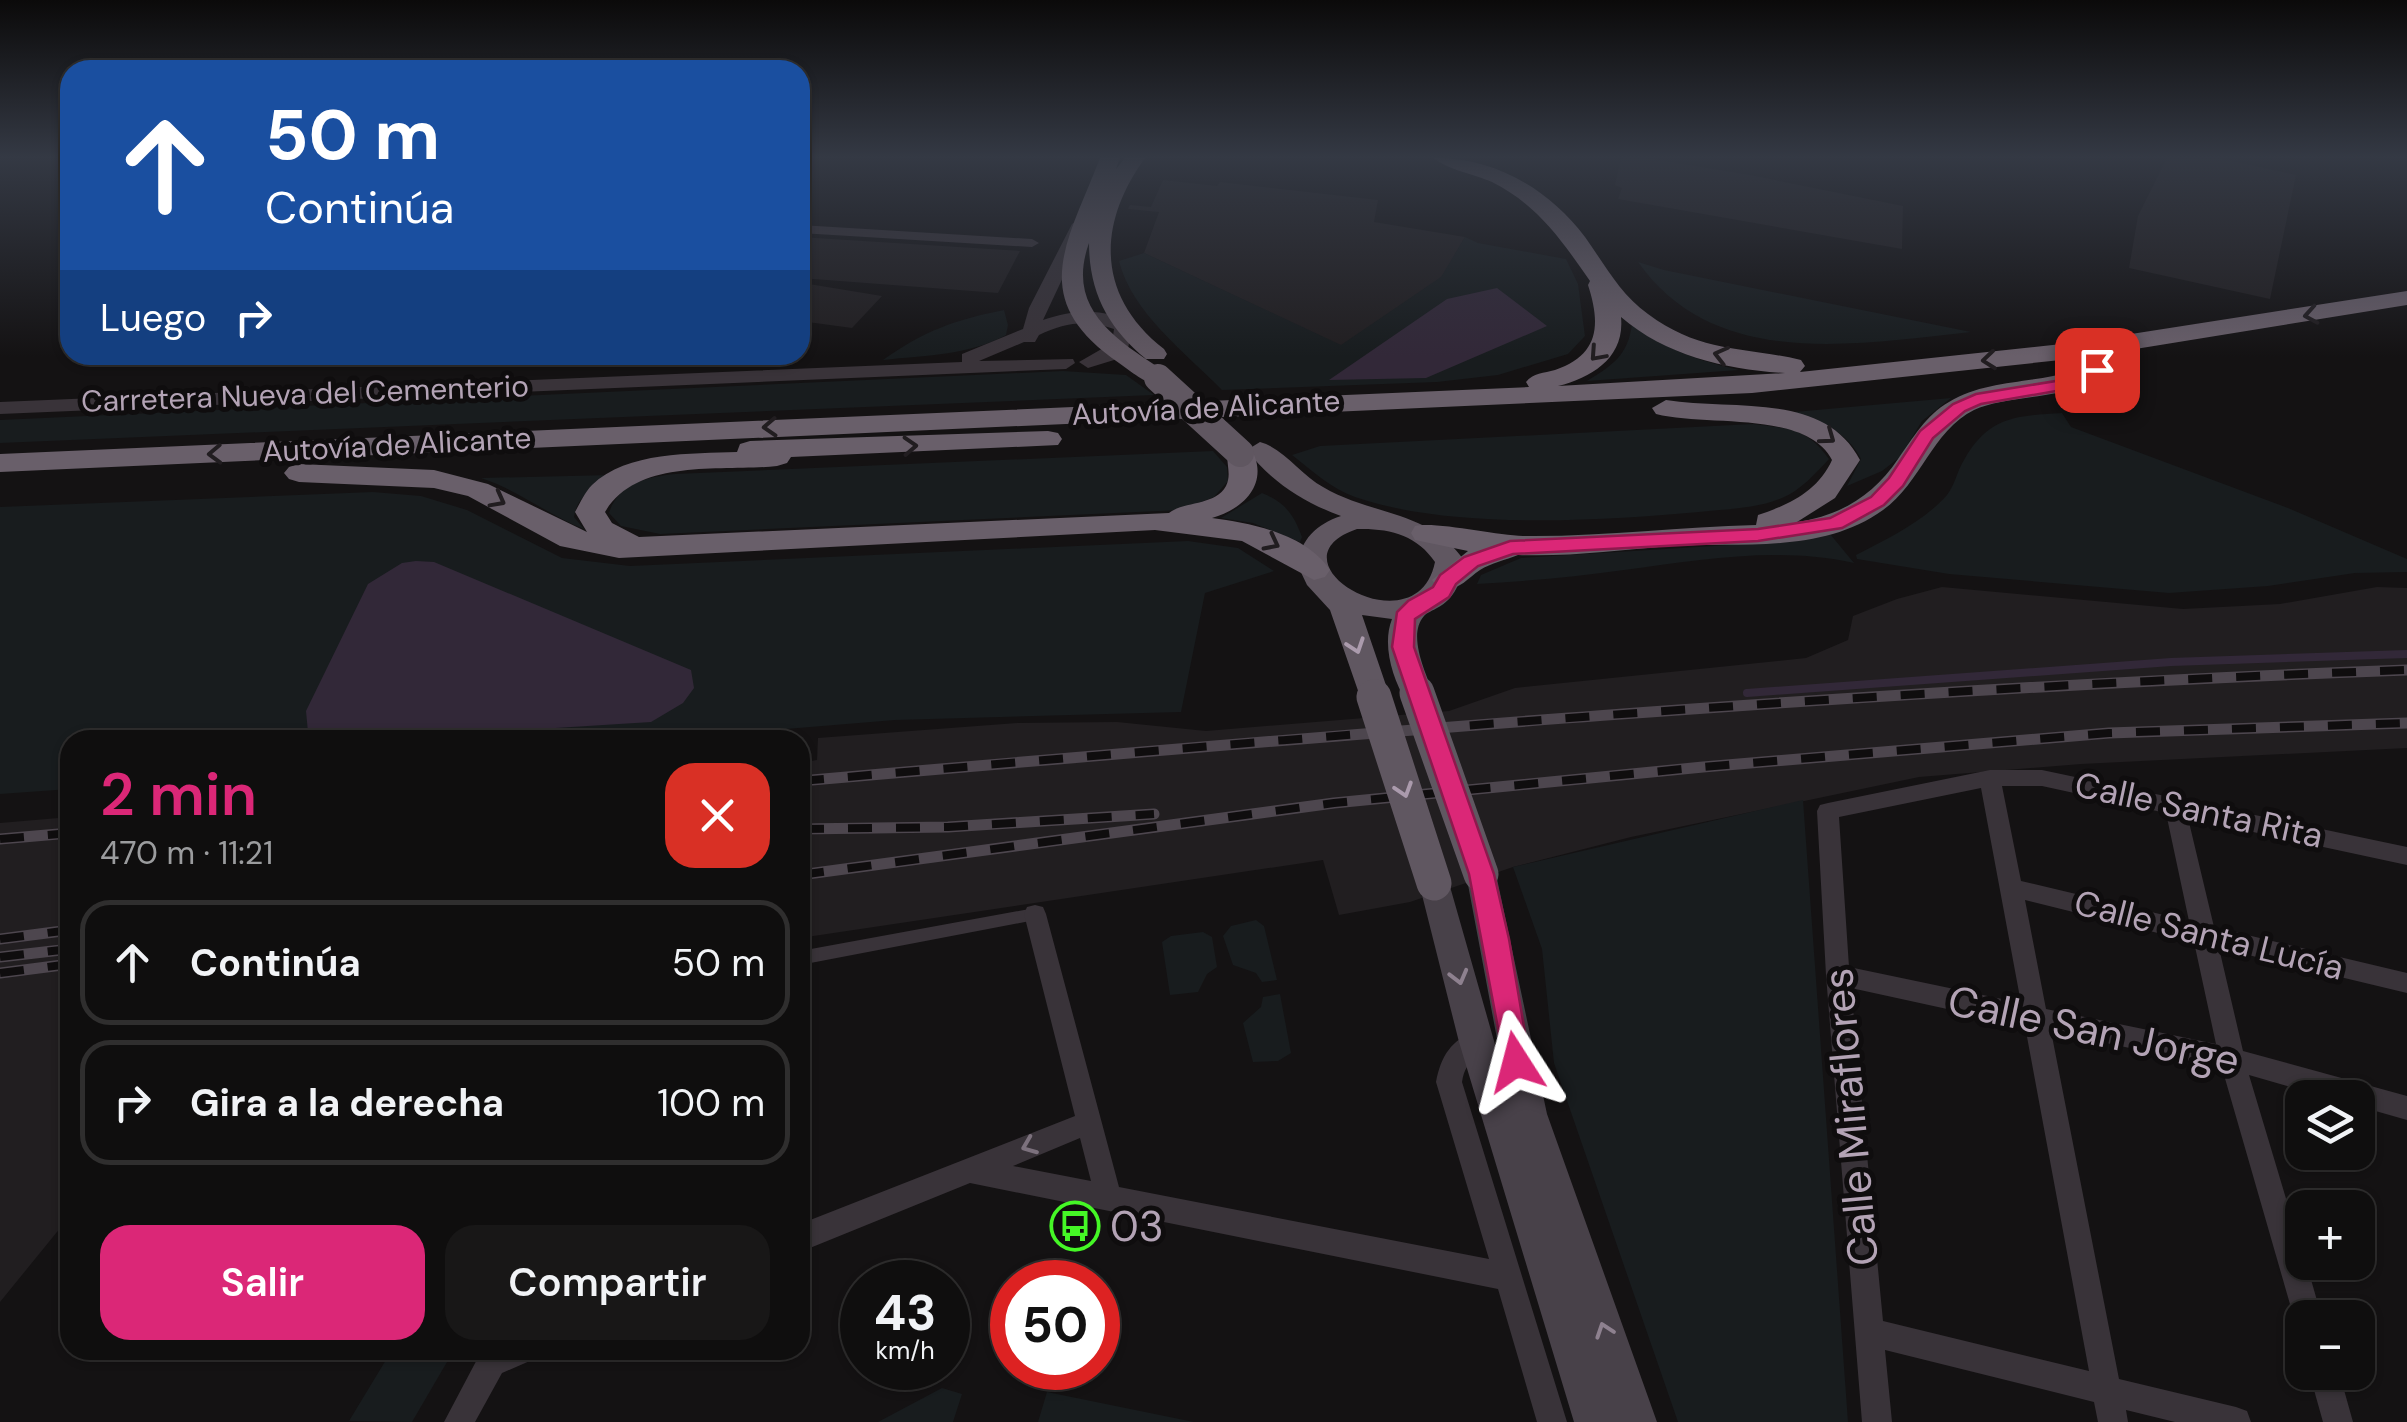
<!DOCTYPE html>
<html lang="es">
<head>
<meta charset="utf-8">
<style>
	body { margin:0; font-family:"DM Sans",sans-serif; background:#181717; color:#f1f3f6; height:100vh; display:flex; flex-direction:column; font-size:38px; white-space:nowrap }
	* { box-sizing:border-box; margin:0 }
	p { font-size:32px; color:#9b9c9e }
	.icon { flex:none; width:55px; height:55px; fill:none; stroke:currentColor; stroke-width:2; stroke-linecap:round; stroke-linejoin:round }
	.map { position:relative; flex:1; overflow:hidden }
	.drawer { position:absolute; left:60px; top:730px; width:750px; height:630px; display:flex; flex-direction:column; background:#0f0e0e; border-radius:30px; box-shadow:0 2px 8px #0004,0 0 0 2px #2f2e2e }
	.drawer>* { flex:none }
	.banner { position:absolute; left:60px; top:60px; width:750px; height:305px; border-radius:30px; box-shadow:0 2px 8px #0004,0 0 0 2px #2f2e2e; background:#1a4fa0; color:#fff; overflow:hidden }
	.fabs { position:absolute; left:2285px; top:1080px; display:grid; gap:20px }
	.fabs a { display:grid; place-items:center; width:90px; height:90px; border-radius:20px; background:#0f0e0e; box-shadow:0 2px 8px #0004,0 0 0 2px #2f2e2e; font-size:50px }
	.speed { position:absolute; left:840px; top:1260px; display:flex; gap:20px; font-size:50px; font-weight:700; text-align:center }
	.speed>* { display:grid; place-content:center; width:130px; height:130px; border-radius:50%; background:#0f0e0e; box-shadow:0 2px 8px #0004,0 0 0 2px #2f2e2e; line-height:1 }
	.speed small { font-size:25px; font-weight:400 }
	.speed .limit { border:15px solid #d22; background:#fff; color:#111 }
	.pin { position:absolute; display:grid; place-items:center; width:85px; height:85px; color:#fff; margin:-42px; border-radius:20px; box-shadow:0 5px 15px #0006 }
	.me { position:absolute; width:110px; margin:-55px; rotate:351deg; stroke-linejoin:round; filter:drop-shadow(0 0 8px #0008) }
	.turn { display:flex; align-items:center; gap:35px; height:210px; padding:0 40px; font-size:45px }
	.turn .icon { width:130px; height:130px; stroke-width:2.5 }
	.turn b { display:block; font-size:70px; line-height:85px }
	.then { display:flex; align-items:center; height:95px; padding:0 40px; background:#0003; gap:20px; font-size:38px }
	.round { display:grid; place-items:center; flex:none; width:105px; height:105px; border-radius:30px; background:#181717 }
	.headline { display:flex; align-items:center; justify-content:space-between; height:170px; padding:0 40px }
	h1 { font-size:60px; font-weight:600; line-height:75px; color:#db2777 }
	.cta { display:flex; gap:20px; margin-top:auto; padding:20px 40px }
	.cta a { flex:1; height:115px; border-radius:30px; background:#db2777; color:#fff; font-size:40px; font-weight:600; line-height:115px; text-align:center }
	.cta a+a { background:#181717; color:#f1f3f6 }
	ul { padding:0; list-style:none }
	li { display:flex; align-items:center; gap:30px; height:125px; margin:0 20px 15px; padding:0 20px; border:5px solid #2f2e2e; border-radius:30px }
	li div { flex:1 }
	li b { display:block; font-size:38px }
	li em { font-style:normal }
	.map>svg:first-child { display:block }
	.built { fill:#211e20 }
	.green { fill:#181c1e }
	.water { fill:#322838 }
	.lines { fill:none; stroke-linecap:round; stroke-linejoin:round }
	.stream { stroke:#322838; stroke-width:8 }
	.pedestrian { fill:#393339; fill-rule:evenodd }
	.minor { fill:#393339; fill-rule:evenodd }
	.tertiary { fill:#393339; fill-rule:evenodd }
	.secondary { fill:#484149; fill-rule:evenodd }
	.trunk { fill:#605761; fill-rule:evenodd }
	.motorway { fill:#695f6a; fill-rule:evenodd }
	.rail-casing { stroke:#4d464e; stroke-width:11 }
	.rail { stroke:#0f0d0e; stroke-width:8; stroke-dasharray:24; stroke-linecap:butt }
	.trunk-bridge-far1 { stroke:#605761; stroke-width:28 }
	.trunk-bridge { stroke:#605761; stroke-width:35 }
	.oneway { stroke:#211d20 }
	.oneway2 { stroke:#ab9bad }
	.oneway3 { stroke:#8e818f }
	.oneway4 { stroke:#7c717d }
	.route { fill:#db2777; stroke:#8e194d; stroke-width:2.5 }
	.labels { text-anchor:middle; stroke-width:10; stroke-linejoin:round; paint-order:stroke }
	.far-street-label { font-size:30px; fill:#b3a3b5; stroke:#0f0d0e }
	.street-label { font-size:35px; fill:#b3a3b5; stroke:#0f0d0e }
	.near-street-label { font-size:42px; fill:#b3a3b5; stroke:#0f0d0e }
	.near-poi-label { font-size:42px; fill:#b3a3b5; stroke:#0f0d0e; text-anchor:start }
</style>
</head>
<body>
<div class="map">
<svg width="2407" height="1422" viewBox="0 0 2407 1422">
	<rect width="100%" height="100%" fill="#141213"/>
	<path class="built" d="M1621,158H1646L1750,175L1903,206L1902,249L1618,199L1622,188L1615,185Z
		M2167,158H2218L2296,175L2270,299L2129,268L2138,216Z
		M1163,180L1217,186L1220,182L1378,200L1374,222L1465,237L1442,277L1341,346L1144,253L1159,212L1128,209L1130,205L1151,207Z
		M800,237L1020,251L998,293L800,278Z
		M809,284L882,296L852,328L800,321V293Z
		M1942,587L2183,609L2280,604L2377,587L2407,588V748L2081,764L1919,777L1631,837L1513,867L1410,902L1339,915L1323,860L800,938V763L817,760L818,738L1017,723L1117,722L1206,731L1449,711L1515,688L1806,658L1848,640L1853,616L1897,599Z
		M70,817V1216L0,1302V823Z"/>
	<path class="green" d="M1465,237L1478,243L1566,259L1578,284L1585,336L1568,354L1498,375L1437,382L1222,390C1185,352 1132,313 1119,261L1144,253L1341,345L1441,277Z
		M1638,262L1664,270L1971,332C1855,344 1715,371 1638,262Z
		M1004,310L1008,325L1006,335C967,356 926,355 883,360C924,331 954,320 1004,310Z
		M1632,324C1667,350 1697,360 1739,370L1587,381C1613,365 1628,355 1632,324Z
		M1063,371L1126,375L1154,395L0,443V420Z
		M1951,398L1922,421L1900,457L1882,471L1847,486L1861,459C1847,431 1822,423 1794,412Z
		M2062,413L2071,427L2288,508L2407,559V572L2355,573L2268,586L2169,593L1949,574L1857,559L1856,555C1887,539 1923,522 1947,495C1955,485 1957,471 1964,460C1989,416 2016,416 2062,413Z
		M1753,424C1790,429 1806,427 1829,459C1815,474 1801,490 1782,498C1757,509 1725,509 1699,512C1600,521 1450,530 1355,497C1332,489 1311,470 1292,455L1320,446Z
		M1213,451L1227,467L1228,481L1214,497L1181,510L660,534L621,526L609,513C618,484 646,477 675,474Z
		M611,475C595,486 577,496 574,517L584,529C548,515 518,490 481,478Z
		M373,492L421,496L467,510L562,558L630,566L1188,541L1238,548L1274,571L1205,593L1181,712L895,720L655,740H70V789L0,794V507Z
		M1262,493C1285,502 1294,515 1302,537L1300,542L1253,523L1221,518Z
		M1830,534L1854,563C1777,546 1701,560 1624,570C1575,577 1527,581 1477,584L1481,575L1521,558L1746,544Z
		M1803,800L1848,1422H1678L1554,1063L1542,949L1513,867Z
		M1256,920L1264,926L1277,980L1262,982L1256,973L1233,965L1223,936L1231,926Z
		M1203,932L1212,937L1217,967L1207,974L1198,992L1170,995L1162,942L1171,936Z
		M1280,994L1291,1053L1278,1061L1253,1062L1243,1023L1261,1007L1263,997Z
		M392,1350H454L412,1422L349,1421Z
		M942,1388L962,1394L953,1422H878Z
		M1047,1392L1194,1422H1038Z"/>
	<path class="water" d="M1497,288L1547,326L1426,378L1329,380L1447,299Z
		M416,561L434,562L691,670L694,688L683,703L651,722L366,740H322L308,732L306,711L368,584L402,563Z"/>
	<g class="lines">
		<path class="stream" d="M1747,693L2171,662L2407,654"/>
		<path class="pedestrian" d="M1035,908L1041,909L1043,914L1041,919L1035,920L800,965V951Z"/>
		<path class="minor" d="M800,225L1032,239L1039,243L1032,247L800,233Z
			M1990,770H2042L2407,847V865L2188,818L2214,927L2407,973V993L2219,948L2243,1051L2407,1096V1120L2358,1106V1098H2328L2249,1075L2302,1252V1262H2306L2322,1318H2302V1330L2298,1328L2294,1318L2222,1068L2051,1031L2119,1379L2236,1407L2247,1411L2251,1422H2175L2126,1410L2128,1422H2098L2094,1402L1885,1350L1892,1422H1862L1826,975L1817,811L1820,805L1828,803ZM2002,786H2042L2166,813L2189,921L2021,881ZM1981,788L2021,1003L1849,967L1839,817ZM2025,900L2194,942L2216,1044L2046,1009ZM1851,988L2025,1026L2089,1371L1883,1321Z
			M1035,905L1043,907L1046,914L1119,1187L1489,1259L1436,1082C1441,1056 1451,1040 1476,1031L1485,1034L1488,1042C1480,1060 1466,1057 1462,1082L1567,1422H1537L1498,1289L970,1183L800,1252V1224L1075,1116L1024,914L1027,907ZM1080,1138L1091,1181L1013,1166Z
			M482,1350H537L532,1360L502,1373L475,1422H444Z
			M2309,1372H2339L2353,1422H2323Z"/>
		<path class="tertiary" d="M1080,219L1088,224L1043,320C1072,310 1107,306 1132,326L1128,349L1114,360L1088,368L1079,362L1112,343L1114,329C1086,319 1065,323 1039,335L1035,342H1024L979,361L1073,359L1075,363L1066,369L0,414V402L962,362V354L1023,329L1029,308L1072,224Z"/>
		<path class="secondary" d="M1481,862L1492,865L1496,874L1547,1114L1657,1422H1574L1459,1042L1419,883L1423,874L1434,871L1445,874L1449,883L1504,1076L1466,874L1470,865Z"/>
		<path class="trunk" d="M1100,158H1120L1116,169L1125,158H1145C1097,224 1096,296 1164,349L1167,354L1164,359H1146C1109,329 1089,293 1089,243C1065,310 1117,340 1167,373L1170,378L1167,383C1148,388 1134,373 1119,363C1025,299 1068,242 1100,158Z
			M1260,442C1283,448 1302,476 1323,487C1372,516 1431,510 1465,562C1461,581 1455,599 1437,608C1434,610 1426,613 1424,616C1407,635 1426,673 1433,693L1428,701L1417,704L1406,701C1392,678 1382,644 1392,619L1362,615L1390,697L1385,705L1374,708L1363,705L1330,610L1307,585L1298,566C1300,539 1317,524 1341,516C1305,503 1270,481 1247,450ZM1357,529C1389,528 1417,535 1435,562C1417,652 1263,561 1357,529Z"/>
		<path class="motorway" d="M1434,158C1494,157 1549,189 1585,237C1605,265 1620,294 1648,314C1702,354 1743,346 1801,360L1805,366L1800,372L2080,342L2407,291V305L2080,358L1752,393L0,472V454L1529,387L1526,382C1533,373 1544,373 1555,370C1599,355 1601,325 1588,285L1590,281C1562,241 1538,205 1492,182C1474,174 1448,170 1434,158ZM1621,317C1666,356 1728,370 1785,373L1558,386C1593,377 1625,357 1621,317Z
			M2097,362L2110,370C2087,400 2009,393 1974,410C1932,431 1921,483 1883,510C1822,554 1741,542 1670,546C1619,550 1569,557 1518,555C1506,560 1491,563 1480,570C1464,581 1458,593 1437,587L1432,580L1468,551L1415,540L1411,533L1415,526C1434,521 1496,535 1523,536C1600,537 1678,527 1756,525L1758,515C1789,505 1818,491 1832,460C1806,410 1707,427 1656,414L1652,408L1666,400C1732,411 1824,391 1860,460L1835,498L1797,522C1840,516 1874,495 1898,459C1913,438 1926,415 1949,402C1980,383 2019,383 2053,376C2069,373 2082,366 2097,362Z
			M1048,431L1058,433L1062,439L1058,445L791,457L787,463L777,466C722,472 638,457 605,512L612,523L639,537L1169,513C1184,501 1215,506 1226,486C1233,472 1223,459 1230,447H1250C1271,481 1245,509 1212,518C1251,523 1306,534 1330,570L1325,577L1314,580L1242,541L1155,530L619,558L560,546L468,496L434,488L299,482L289,479L284,473L289,467L299,464L434,470L488,484L587,532L575,512C580,503 585,492 592,485C627,451 692,454 737,452L740,444L750,441Z"/>
		<g class="rail-casing">
			<path id="rail" d="M800,781C1335,735 1871,689 2407,670
				M800,829L948,827L1154,814
				M0,839L70,833
				M800,875L1334,803L1703,767L2109,733L2407,723
				M0,939L70,930
				M0,957L70,949
				M0,973L70,964"/>
		</g>
		<use href="#rail" class="rail"/>
		<path class="trunk-bridge-far1" d="M1158,378L1240,453"/>
		<path class="trunk-bridge" d="M1417,693L1481,874
			M1374,697L1434,883"/>
	</g>
	<defs><path id="oneway-chevron" d="M-2-3.5L2.5 0L-2 3.5" fill="none" stroke-width="1.6" stroke-linecap="round" stroke-linejoin="round" transform="scale(2.5)"/></defs>
	<g class="oneway">
		<use href="#oneway-chevron" transform="translate(2311 315) rotate(170)"/>
		<use href="#oneway-chevron" transform="translate(1597 354) rotate(132)"/>
		<use href="#oneway-chevron" transform="translate(1721 355) rotate(-166)"/>
		<use href="#oneway-chevron" transform="translate(1989 360) rotate(174)"/>
		<use href="#oneway-chevron" transform="translate(770 427) rotate(177)"/>
		<use href="#oneway-chevron" transform="translate(1828 437) rotate(36)"/>
		<use href="#oneway-chevron" transform="translate(910 446) rotate(-3)"/>
		<use href="#oneway-chevron" transform="translate(215 454) rotate(178)"/>
		<use href="#oneway-chevron" transform="translate(498 500) rotate(28)"/>
		<use href="#oneway-chevron" transform="translate(1272 543) rotate(27)"/>
	</g>
	<g class="oneway2">
		<use href="#oneway-chevron" transform="translate(1356 646) rotate(71)"/>
		<use href="#oneway-chevron" transform="translate(1404 790) rotate(72)"/>
	</g>
	<g class="oneway3">
		<use href="#oneway-chevron" transform="translate(1459 977) rotate(75)"/>
		<use href="#oneway-chevron" transform="translate(1604 1330) rotate(-109)"/>
	</g>
	<use class="oneway4" href="#oneway-chevron" transform="translate(1029 1146) rotate(158)"/>
	<linearGradient id="sky" x2="0" y2="1"><stop stop-color="#0b0a0a"/><stop offset="0.44" stop-color="#343944"/><stop offset="1" stop-color="#343944" stop-opacity="0"/></linearGradient>
	<rect width="2407" height="357" fill="url(#sky)"/>
	<path class="route" d="M2097,365L2103,367V374L2079,387L1981,404L1965,411L1933,438L1903,486L1884,505L1842,528L1758,541L1513,554L1478,566L1456,584L1449,597L1415,619L1414,647L1494,874L1509,939L1530,1062L1526,1071L1516,1075L1506,1071L1469,874L1392,647L1397,612L1408,601L1433,587L1440,575L1464,557L1510,541L1758,529L1830,518L1871,497L1889,478L1920,431L1953,404L1976,394L2068,379Z"/>
	<defs>
		<g id="bus-ring" transform="scale(2.5)"><circle r="9.5" fill="#0f0d0e" stroke="#45f726" stroke-width="1.5"/><path d="M-5-6H5V4H4V6H2V4H-2V6H-4V4H-5ZM-3.5-4V0h7V-4ZM-3.5 1.2v1.5H-2V1.2ZM2 1.2v1.5H3.5V1.2Z" fill="#45f726"/></g>
	</defs>
	<g fill-rule="evenodd">
		<use href="#bus-ring" x="1075" y="1226"/>
	</g>
	<g class="labels">
		<g class="far-street-label">
			<text transform="translate(305 394) rotate(-2)" y="10">Carretera Nueva del Cementerio</text>
			<text transform="translate(1206 408) rotate(-3)" y="10">Autovía de Alicante</text>
			<text transform="translate(397 445) rotate(-3)" y="10">Autovía de Alicante</text>
		</g>
		<g class="street-label">
			<text transform="translate(2199 810) rotate(12)" y="12">Calle Santa Rita</text>
			<text transform="translate(2209 935) rotate(14)" y="12">Calle Santa Lucía</text>
		</g>
		<g class="near-street-label">
			<text transform="translate(2094 1030) rotate(12)" y="15">Calle San Jorge</text>
			<text transform="translate(1850 1117) rotate(-95)" y="15">Calle Miraflores</text>
		</g>
		<g class="near-poi-label">
			<text x="1110" y="1241">03</text>
		</g>
	</g>
</svg>
<div class="fabs">
<a><svg class="icon" aria-label="layers" viewBox="0 0 24 24"><path d="M12 4l9 5-9 5-9-5zM3 14l9 5 9-5"/></svg></a>
<a>+</a>
<a>−</a>
</div>
<div class="speed"><div>43<small>km/h</small></div><div class="limit">50</div></div>
<div class="pin" style="left:2097px;top:370px;background:#d93025"><svg class="icon" aria-label="arrive" viewBox="0 0 24 24"><path d="M6 21V4h12l-3 4 3 4H6"/></svg></div>
<svg class="me" style="left:1516px;top:1062px" viewBox="-20 -20 40 40"><path d="M0-17L14 15 0 8-14 15z" fill="#db2777" stroke="#fff" stroke-width="4"/></svg>
<div class="banner">
<div class="turn"><svg class="icon" aria-label="ahead" viewBox="0 0 24 24"><path d="M12 20V5M6 11l6-6 6 6"/></svg><div><b>50 m</b>Continúa</div></div>
<div class="then">Luego<svg class="icon" aria-label="right" viewBox="0 0 24 24"><path d="M7 20v-9h11M14 6l5 5-5 5"/></svg></div>
</div>
<section class="drawer">
<div class="headline"><div><h1>2 min</h1><p>470 m · 11:21</p></div><a class="round" style="background:#d93025;color:#fff"><svg class="icon" aria-label="close" viewBox="0 0 24 24"><path d="M6 6l12 12M18 6L6 18"/></svg></a></div>
<ul>
<li><svg class="icon" aria-label="ahead" viewBox="0 0 24 24"><path d="M12 20V5M6 11l6-6 6 6"/></svg><div><b>Continúa</b></div><em>50 m</em></li>
<li><svg class="icon" aria-label="right" viewBox="0 0 24 24"><path d="M7 20v-9h11M14 6l5 5-5 5"/></svg><div><b>Gira a la derecha</b></div><em>100 m</em></li>
</ul>
<div class="cta"><a>Salir</a><a>Compartir</a></div>
</section>
</div>
</body>
</html>
